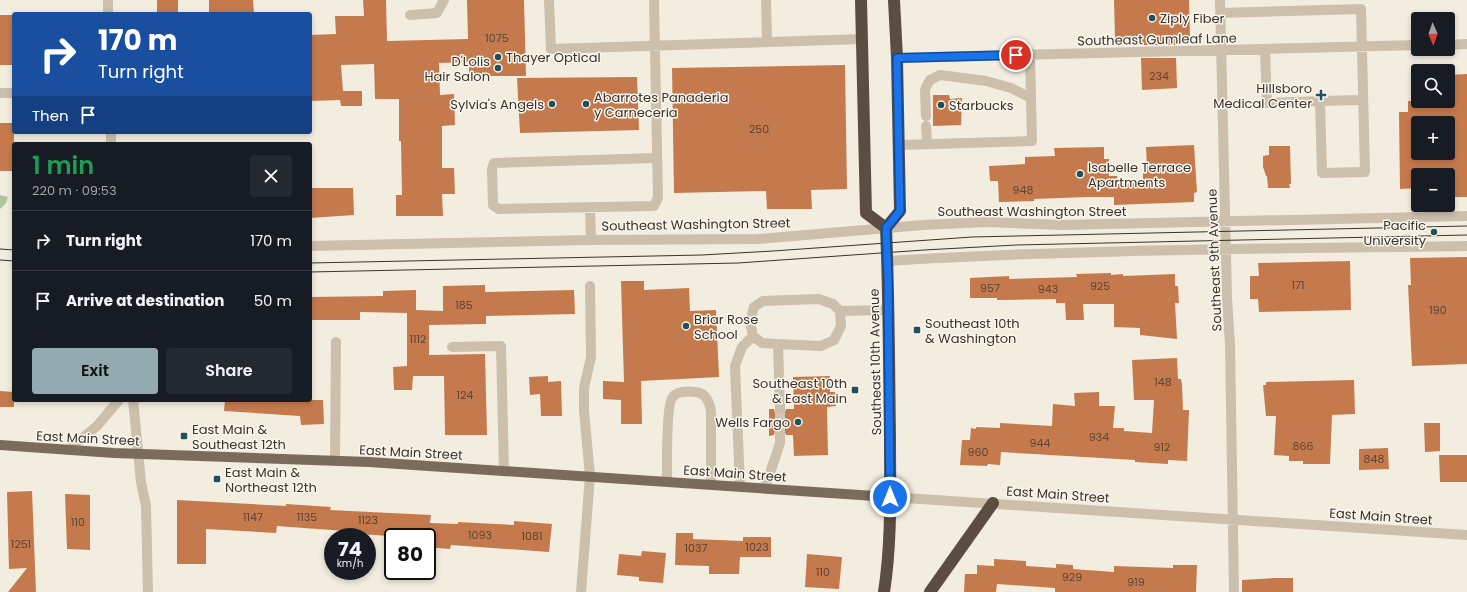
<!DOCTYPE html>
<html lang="en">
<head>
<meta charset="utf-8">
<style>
	body { margin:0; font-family:Poppins,sans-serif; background:#242831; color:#f1f3f6; height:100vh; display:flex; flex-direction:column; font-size:15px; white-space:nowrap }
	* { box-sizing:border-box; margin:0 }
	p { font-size:13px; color:#9ea1a6 }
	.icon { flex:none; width:22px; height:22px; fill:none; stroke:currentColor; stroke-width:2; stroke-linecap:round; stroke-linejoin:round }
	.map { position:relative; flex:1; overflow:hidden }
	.drawer { position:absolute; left:12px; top:142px; width:300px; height:260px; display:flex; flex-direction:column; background:#171b24; border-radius:4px; box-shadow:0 2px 6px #0003 }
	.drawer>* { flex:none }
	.guide { position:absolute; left:12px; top:12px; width:300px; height:122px; border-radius:4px; box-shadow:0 2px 6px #0003; background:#1a4fa0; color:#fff; overflow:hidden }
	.needle { width:26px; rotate:178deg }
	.fabs { position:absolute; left:1411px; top:12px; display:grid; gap:8px }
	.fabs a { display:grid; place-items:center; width:44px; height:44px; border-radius:4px; background:#171b24; box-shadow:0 2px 6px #0003; font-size:20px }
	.speed { position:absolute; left:324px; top:528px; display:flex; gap:8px; font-size:20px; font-weight:700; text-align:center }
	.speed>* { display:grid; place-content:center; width:52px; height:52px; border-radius:50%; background:#171b24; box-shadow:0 2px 6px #0003; line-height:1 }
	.speed small { font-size:10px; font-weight:400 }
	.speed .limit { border:2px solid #111; border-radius:6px; background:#fff; color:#111 }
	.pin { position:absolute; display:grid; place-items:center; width:34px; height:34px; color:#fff; margin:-17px; border:2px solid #fff; border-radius:50%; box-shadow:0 1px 4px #0007 }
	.me { position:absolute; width:44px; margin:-22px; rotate:0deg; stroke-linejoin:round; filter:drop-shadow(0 0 3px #0008) }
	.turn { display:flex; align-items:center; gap:14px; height:84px; padding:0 20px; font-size:18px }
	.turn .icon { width:52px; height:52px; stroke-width:2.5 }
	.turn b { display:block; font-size:28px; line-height:34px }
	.then { display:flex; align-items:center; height:38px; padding:0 20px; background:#0003; gap:8px; font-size:15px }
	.round { display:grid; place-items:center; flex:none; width:42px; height:42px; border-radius:4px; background:#242831 }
	.head { display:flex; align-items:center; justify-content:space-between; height:68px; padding:0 20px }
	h1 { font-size:24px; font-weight:600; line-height:30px; color:#1e9e55 }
	.action { display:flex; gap:8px; margin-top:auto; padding:8px 20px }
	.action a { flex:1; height:46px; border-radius:4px; background:#93aab1; color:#111; font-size:16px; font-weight:600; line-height:46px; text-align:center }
	.action a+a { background:#242831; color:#f1f3f6 }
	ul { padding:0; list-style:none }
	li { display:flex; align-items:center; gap:12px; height:60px; padding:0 20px; border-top:1px solid #363941 }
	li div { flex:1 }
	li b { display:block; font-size:15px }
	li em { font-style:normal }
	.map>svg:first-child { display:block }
	.green { fill:#b2c3a0 }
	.building { fill:#c57a4d; fill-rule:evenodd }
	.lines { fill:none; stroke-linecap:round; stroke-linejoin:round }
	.minor-tunnel { stroke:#cec8bc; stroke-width:10; stroke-dasharray:10 5; stroke-linecap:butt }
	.minor { stroke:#ccbfac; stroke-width:10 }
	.major { stroke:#7b6b5c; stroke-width:10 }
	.highway { stroke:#5b4d42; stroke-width:12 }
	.tram { stroke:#3a322b; stroke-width:1 }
	.route-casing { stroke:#114b97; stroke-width:10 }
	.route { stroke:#1a73e8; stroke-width:7 }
	.poi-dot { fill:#20505c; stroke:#faf6ed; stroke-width:1.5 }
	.labels { text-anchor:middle; stroke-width:3; stroke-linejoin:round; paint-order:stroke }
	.number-label { font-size:11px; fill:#5d4434 }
	.poi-label { font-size:13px; fill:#3a322b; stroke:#faf6ed; text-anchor:start }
	.street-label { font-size:13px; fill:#3a322b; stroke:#faf6ed }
</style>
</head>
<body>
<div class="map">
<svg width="1467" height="592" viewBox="0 0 1467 592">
	<rect width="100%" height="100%" fill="#f3ede0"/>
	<path class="green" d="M0,195L8,197L6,203L0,209Z"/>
	<path class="building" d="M157,0H178V14H157Z
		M209,0H253L254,14H209Z
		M363,0H386L387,41L468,39L467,0H524L526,76H469V62L439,63L440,95L454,94L455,125L442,126V168H454L455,194H442L443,216H396V195H402L401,141H399V99H375L374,64L341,65L343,91H362V106H341L340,100L310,101V35L336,34L335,16H364Z
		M1114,0H1189L1190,37H1175V45H1141L1140,38L1115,39Z
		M0,15H14V65H0Z
		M1141,58H1176L1177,88L1142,90Z
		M845,65L847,189L811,190L812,209H767L766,191L674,193L672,68Z
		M1467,74V197H1448V175H1418V188L1400,189L1399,112H1408V101H1448V75ZM1418,123H1448V153H1418Z
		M637,77L639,130L520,133L517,78Z
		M933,95H949L950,99L962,98L961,125L933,126Z
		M0,123H14V171H0Z
		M1194,145L1197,192L1194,193V202L1114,205V197H1087L1034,199V201L999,202L998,181H990L989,166L1025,164V157L1055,156L1054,148L1104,147V159H1109V176H1117V184L1143,183V168H1147L1146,147Z
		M1269,146H1290L1291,184H1289L1290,188H1268L1267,176H1266L1263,167V156L1269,155Z
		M310,188H353L354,215L310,218Z
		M1467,257V364L1412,366L1408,285H1411L1410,258Z
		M1350,261L1351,310L1259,312L1258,299H1250V276H1259L1258,263Z
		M1111,273V275L1123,274V276L1175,274V286H1178L1179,303H1175L1177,339L1140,335V328L1114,327V304H1083L1084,320H1066L1065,303H1056V299L997,300V298H970V278L1009,276V279L1077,277L1076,274Z
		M621,281H644V290L689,288L690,311L716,310L719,377L641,381L642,424H621V400L603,399V381L624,382Z
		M485,285V292L574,290L575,314L486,316V324L429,325V355L485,354L487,435H445L444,376H413L412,390H394L393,367L407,366V313L360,312V320H310V297L383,296V291L416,290V310L443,311V286Z
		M1177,358L1178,379H1181L1182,385L1183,410H1189L1187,461L1168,460V464L1135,462V460L1001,452L1000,465L988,464L987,466L960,465L962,440H970L971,428L976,429V427L1000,428V423L1052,426L1053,404L1075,406L1074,393L1099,392V406H1115L1113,428H1124V431L1152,433L1154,400H1134L1132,360Z
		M548,376V382L561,381L562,416H541L540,394L530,395L529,377Z
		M830,376V392H835L836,406L827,407L828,455L794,456L793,435H786L784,430L780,429L775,431L774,435L769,436V409H774L775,413L780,415L784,414L786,409H794L793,377Z
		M1354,380L1355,414L1332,415L1330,464H1303V461H1289V456L1274,455L1276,416H1266L1263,385H1266V382Z
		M0,391L14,392V407H0Z
		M225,400H323L324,424L301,425L300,416L224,411Z
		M1424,423H1440V451L1425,452Z
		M1388,448L1389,469L1359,470V449Z
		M1439,455H1467V482H1440Z
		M32,491L36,592H8L27,568L9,569L7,492Z
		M65,494L90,495V550L67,549Z
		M177,500L286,506V504L331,507L330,510L431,515L430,523L458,524V522L514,525V521L552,524L549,552L451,545L450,549L427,547V537H389V536L361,534L360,537H345V531L277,526L276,533L206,529V564H177Z
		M676,533H693V539L743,541V537H771V557H740L739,574H709V566L675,565Z
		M642,551L666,553L663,583L639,581V577L617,575L619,554L641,556Z
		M807,554L842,557L839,589L805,587Z
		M994,559L1026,561V566L1056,568V564L1073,565V569L1114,572V566L1173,568V565H1197L1196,592H1055V588L997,584L996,592H964L965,574H977V565L994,566Z
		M1275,578H1293V592H1242V580Z"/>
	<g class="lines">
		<path class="minor-tunnel" d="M780,409V435"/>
		<path class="minor" d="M108,0V14
			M549,0L551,49L862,39
			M654,0L658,198L654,206L499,209L493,205L492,169L494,163L657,158
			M766,0L767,42
			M1220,0L1227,298L1230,344L1234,592
			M1220,13L1361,9L1365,172L1322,173L1320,101L1267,103L1265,50
			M410,15L437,13L444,0
			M1448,45L1467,44
			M897,58L1418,45
			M0,93H14
			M1320,101L1363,100
			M926,116L925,90L927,85L930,80L940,75L986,81L1011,88L1031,98
			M926,126L927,144
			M111,132V144
			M899,145L1032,141L1030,55
			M590,208L591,240
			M310,246L591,240L758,239L923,225L987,222L1062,225L1467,216
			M887,261C1080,249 1274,249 1467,246
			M840,311L841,326L834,340L821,346L778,344L762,343L753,336L750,322L754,307L763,301L819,299L833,304L840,311L888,310
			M778,344L780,409
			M452,347L501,346L504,471
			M133,400L141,482L146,506L148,592
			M68,450L97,426L119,400
			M335,461L336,342
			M667,482C667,467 666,407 672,398C676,391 688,391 695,392C706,393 709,401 711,411V484
			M740,486L735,366L742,347L753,336
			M765,488L780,443V435
			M890,497L1467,535
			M581,592L590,476L584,411V388L591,357L590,286"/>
		<path class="major" d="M0,445L114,453L369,462L890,497"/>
		<path class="highway" d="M861,0L866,213L886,228
			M884,592C892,541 890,489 890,437C889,368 889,298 886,228L900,211L897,58L894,0
			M930,592L993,503"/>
		<path class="tram" d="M0,249L14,250
			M0,260L14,261
			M310,263L702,255L773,251L972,237L1467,226
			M310,272L738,263L924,250L1016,245L1467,235"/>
	</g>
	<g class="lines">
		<g class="route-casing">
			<path id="route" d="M890,497L888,279L886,228L900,211L897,58L1016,55"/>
		</g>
		<use href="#route" class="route"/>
	</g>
	<g class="poi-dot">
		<circle cx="1152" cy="18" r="4"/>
		<circle cx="498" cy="57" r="4"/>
		<circle cx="498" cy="68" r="4"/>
		<path d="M1319 89h4v4h4v4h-4v4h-4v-4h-4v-4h4z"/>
		<circle cx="552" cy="104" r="4"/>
		<circle cx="586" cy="104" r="4"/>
		<circle cx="941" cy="105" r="4"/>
		<circle cx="1080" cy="174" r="4"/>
		<circle cx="1434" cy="232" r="4"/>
		<circle cx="686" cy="326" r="4"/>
		<rect x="913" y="326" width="8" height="8" rx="2"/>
		<rect x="851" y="386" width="8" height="8" rx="2"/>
		<circle cx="798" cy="422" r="4"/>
		<rect x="180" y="432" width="8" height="8" rx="2"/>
		<rect x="213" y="475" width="8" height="8" rx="2"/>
	</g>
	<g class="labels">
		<g class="number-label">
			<text x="497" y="42">1075</text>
			<text x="1159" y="80">234</text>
			<text x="759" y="133">250</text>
			<text x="1023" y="194">948</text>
			<text x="1298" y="289">171</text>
			<text x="1100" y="290">925</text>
			<text x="990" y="292">957</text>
			<text x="1048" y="293">943</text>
			<text x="464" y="309">185</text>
			<text x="1438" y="314">190</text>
			<text x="418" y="343">1112</text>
			<text x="1163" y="386">148</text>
			<text x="465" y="399">124</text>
			<text x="1099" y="441">934</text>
			<text x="1040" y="447">944</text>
			<text x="1303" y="450">866</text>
			<text x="1162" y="451">912</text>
			<text x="978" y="456">960</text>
			<text x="1374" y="463">848</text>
			<text x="253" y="521">1147</text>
			<text x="307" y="521">1135</text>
			<text x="368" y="524">1123</text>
			<text x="78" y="526">110</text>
			<text x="480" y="539">1093</text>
			<text x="532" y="540">1081</text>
			<text x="21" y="548">1251</text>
			<text x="757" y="551">1023</text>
			<text x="696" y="552">1037</text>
			<text x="823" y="576">110</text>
			<text x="1072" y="581">929</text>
			<text x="1136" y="586">919</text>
		</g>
		<g class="poi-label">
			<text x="1160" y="23">Ziply Fiber</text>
			<text x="506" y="62">Thayer Optical</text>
			<text x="490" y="66" text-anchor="end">D'Lolis<tspan x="490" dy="15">Hair Salon</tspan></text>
			<text x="1312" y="93" text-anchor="end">Hillsboro<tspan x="1312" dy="15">Medical Center</tspan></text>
			<text x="594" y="102">Abarrotes Panaderia<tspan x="594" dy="15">y Carneceria</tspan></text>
			<text x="544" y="109" text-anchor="end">Sylvia's Angels</text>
			<text x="949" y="110">Starbucks</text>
			<text x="1088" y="172">Isabelle Terrace<tspan x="1088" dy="15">Apartments</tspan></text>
			<text x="1426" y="230" text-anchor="end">Pacific<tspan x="1426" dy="15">University</tspan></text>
			<text x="694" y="324">Briar Rose<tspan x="694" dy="15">School</tspan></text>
			<text x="925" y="328">Southeast 10th<tspan x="925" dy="15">&amp; Washington</tspan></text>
			<text x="847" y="388" text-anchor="end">Southeast 10th<tspan x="847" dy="15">&amp; East Main</tspan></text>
			<text x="790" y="427" text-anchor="end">Wells Fargo</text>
			<text x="192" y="434">East Main &amp;<tspan x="192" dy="15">Southeast 12th</tspan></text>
			<text x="225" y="477">East Main &amp;<tspan x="225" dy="15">Northeast 12th</tspan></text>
		</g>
		<g class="street-label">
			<text transform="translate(1157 39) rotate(-1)" y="5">Southeast Gumleaf Lane</text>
			<text x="1032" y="216">Southeast Washington Street</text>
			<text transform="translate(696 224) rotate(-1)" y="5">Southeast Washington Street</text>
			<text transform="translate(1214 260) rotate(-92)" y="5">Southeast 9th Avenue</text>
			<text transform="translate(875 362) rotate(-91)" y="5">Southeast 10th Avenue</text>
			<text transform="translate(88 438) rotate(3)" y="5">East Main Street</text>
			<text transform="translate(411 452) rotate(3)" y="5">East Main Street</text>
			<text transform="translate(735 473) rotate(4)" y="5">East Main Street</text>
			<text transform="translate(1058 494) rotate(4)" y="5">East Main Street</text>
			<text transform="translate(1381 516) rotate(4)" y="5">East Main Street</text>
		</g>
	</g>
</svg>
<div class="fabs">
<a><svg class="needle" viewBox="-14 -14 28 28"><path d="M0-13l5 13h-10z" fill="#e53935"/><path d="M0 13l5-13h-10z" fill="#9ea1a6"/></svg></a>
<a><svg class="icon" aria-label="search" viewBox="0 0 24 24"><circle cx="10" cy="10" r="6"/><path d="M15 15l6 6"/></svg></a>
<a>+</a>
<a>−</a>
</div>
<div class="speed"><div>74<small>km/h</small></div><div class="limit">80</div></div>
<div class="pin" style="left:1016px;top:55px;background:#d93025"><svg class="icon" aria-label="arrive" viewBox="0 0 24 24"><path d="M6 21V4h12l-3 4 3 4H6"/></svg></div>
<svg class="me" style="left:890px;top:497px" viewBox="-20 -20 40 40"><circle r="17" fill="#1a73e8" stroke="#fff" stroke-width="3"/><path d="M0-11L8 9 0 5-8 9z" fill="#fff"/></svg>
<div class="guide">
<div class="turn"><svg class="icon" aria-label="right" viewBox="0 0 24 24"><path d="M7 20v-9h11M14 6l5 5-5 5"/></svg><div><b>170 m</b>Turn right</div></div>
<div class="then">Then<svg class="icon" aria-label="arrive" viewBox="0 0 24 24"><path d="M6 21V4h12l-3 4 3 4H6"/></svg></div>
</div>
<section class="drawer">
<div class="head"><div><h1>1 min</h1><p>220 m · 09:53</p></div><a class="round"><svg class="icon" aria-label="close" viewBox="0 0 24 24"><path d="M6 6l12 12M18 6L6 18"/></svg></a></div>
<ul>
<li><svg class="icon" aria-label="right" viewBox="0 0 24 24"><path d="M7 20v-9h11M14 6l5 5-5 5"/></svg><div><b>Turn right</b></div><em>170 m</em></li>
<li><svg class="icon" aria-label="arrive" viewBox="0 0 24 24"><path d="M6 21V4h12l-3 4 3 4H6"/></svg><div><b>Arrive at destination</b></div><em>50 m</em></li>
</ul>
<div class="action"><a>Exit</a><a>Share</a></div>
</section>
</div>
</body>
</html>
